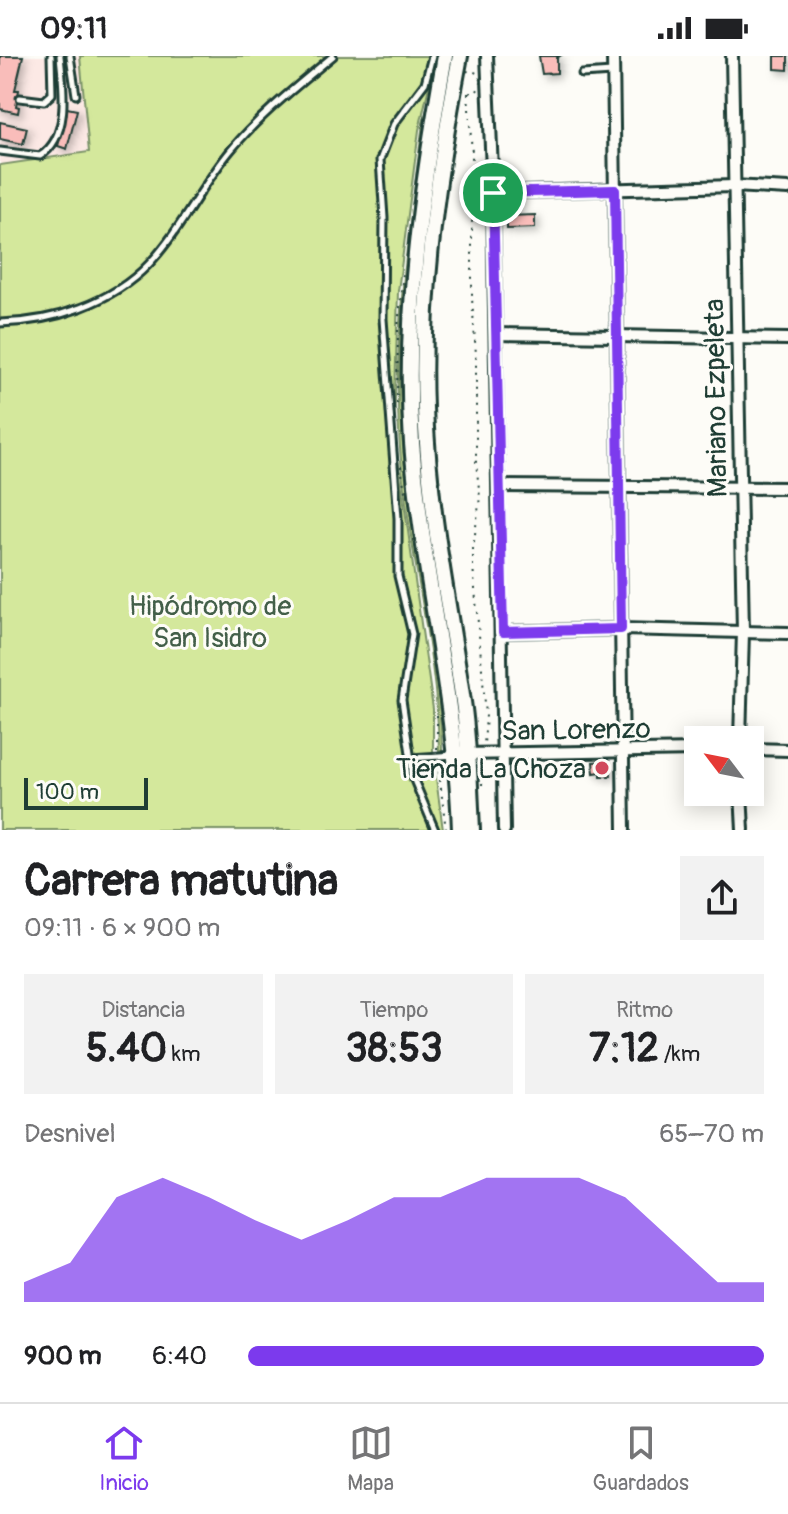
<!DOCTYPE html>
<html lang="es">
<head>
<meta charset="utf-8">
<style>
	:root { --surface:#fff; --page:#f2f2f2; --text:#202124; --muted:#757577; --line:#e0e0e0; --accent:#7c3aed }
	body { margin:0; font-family:Pangolin,sans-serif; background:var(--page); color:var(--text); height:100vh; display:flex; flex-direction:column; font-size:30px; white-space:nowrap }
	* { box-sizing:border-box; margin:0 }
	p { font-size:26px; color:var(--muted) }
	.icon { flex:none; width:44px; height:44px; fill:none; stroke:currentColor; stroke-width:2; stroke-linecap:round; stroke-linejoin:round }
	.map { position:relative; height:774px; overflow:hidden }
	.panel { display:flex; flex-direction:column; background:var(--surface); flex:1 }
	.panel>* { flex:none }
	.needle { width:52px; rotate:302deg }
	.buttons { position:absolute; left:684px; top:670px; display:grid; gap:16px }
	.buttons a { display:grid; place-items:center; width:80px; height:80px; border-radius:0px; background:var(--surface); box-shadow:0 4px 20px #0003; font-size:40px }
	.scale { position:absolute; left:24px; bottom:20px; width:124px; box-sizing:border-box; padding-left:8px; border:4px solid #1f3d34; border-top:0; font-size:22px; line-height:28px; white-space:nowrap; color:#1f3d34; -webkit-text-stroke:6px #fdfcf7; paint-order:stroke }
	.pin { position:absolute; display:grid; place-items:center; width:68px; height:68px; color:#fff; margin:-34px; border:4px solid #fff; border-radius:50%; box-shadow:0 2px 8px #0007 }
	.round { display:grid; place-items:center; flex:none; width:84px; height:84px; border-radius:0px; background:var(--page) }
	.headline { display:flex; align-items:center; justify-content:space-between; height:136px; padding:0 24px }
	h1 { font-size:44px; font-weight:700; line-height:60px }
	.stats { display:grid; grid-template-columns:repeat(3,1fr); gap:12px; height:136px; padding:8px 24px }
	.stats div { display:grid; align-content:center; border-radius:0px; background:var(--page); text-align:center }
	.stats b { font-size:40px; font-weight:700 }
	.stats small { font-size:22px; font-weight:400 }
	.stats p { font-size:22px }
	.chart { height:224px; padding:16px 24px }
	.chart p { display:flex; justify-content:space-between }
	.chart svg { width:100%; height:144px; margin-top:8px; fill:var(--accent); opacity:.7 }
	ul { padding:0 24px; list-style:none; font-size:26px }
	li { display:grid; grid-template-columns:128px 96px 1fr; align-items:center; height:60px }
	li i { height:20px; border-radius:10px; background:var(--accent) }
	.status { display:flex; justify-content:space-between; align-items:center; height:56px; padding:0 40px; background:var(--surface); direction:ltr }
	.status svg { height:22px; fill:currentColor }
	.menu { display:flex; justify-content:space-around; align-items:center; height:112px; border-top:2px solid var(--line); background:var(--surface); font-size:22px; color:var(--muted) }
	.menu a { display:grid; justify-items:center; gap:4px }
	.menu .active { color:var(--accent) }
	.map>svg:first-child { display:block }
	.built { fill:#fce9e5 }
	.green { fill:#d4e89c; stroke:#7a9268; stroke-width:2 }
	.building { fill:#f9bdba; stroke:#1f3d34; stroke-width:2; filter:url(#shadow) }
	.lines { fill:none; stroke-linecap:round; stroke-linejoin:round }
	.service-casing { stroke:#1f3d34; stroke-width:11 }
	.minor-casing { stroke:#1f3d34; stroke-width:16 }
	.secondary-casing { stroke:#1f3d34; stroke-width:20 }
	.path { stroke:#1f3d34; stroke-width:2; stroke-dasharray:2 6; stroke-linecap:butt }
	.service { stroke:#fdfcf7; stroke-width:5 }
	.minor { stroke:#fdfcf7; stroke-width:10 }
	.secondary { stroke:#fdfcf7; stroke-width:14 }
	.route-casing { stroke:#fff; stroke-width:16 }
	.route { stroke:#7c3aed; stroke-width:10 }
	.poi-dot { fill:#d1495b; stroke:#fdfcf7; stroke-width:3 }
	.labels { text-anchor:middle; stroke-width:6; stroke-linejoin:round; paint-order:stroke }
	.street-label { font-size:28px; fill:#1f3d34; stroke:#fdfcf7 }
	.park-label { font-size:28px; fill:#435f49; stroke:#fdfcf7 }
	.poi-label { font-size:28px; fill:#1f3d34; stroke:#fdfcf7; text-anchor:end }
</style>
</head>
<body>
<div class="status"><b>09:11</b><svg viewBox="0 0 49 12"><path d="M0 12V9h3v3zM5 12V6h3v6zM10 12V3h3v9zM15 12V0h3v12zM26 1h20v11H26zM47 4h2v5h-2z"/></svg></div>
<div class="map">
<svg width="788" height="774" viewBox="0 0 788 774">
	<defs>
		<filter id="shadow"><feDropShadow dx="3.5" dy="3.5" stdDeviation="4" flood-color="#0004"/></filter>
	</defs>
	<rect width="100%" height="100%" fill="#fdfcf7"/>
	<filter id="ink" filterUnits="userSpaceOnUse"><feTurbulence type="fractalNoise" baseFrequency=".0125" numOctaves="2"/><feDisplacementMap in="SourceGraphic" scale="16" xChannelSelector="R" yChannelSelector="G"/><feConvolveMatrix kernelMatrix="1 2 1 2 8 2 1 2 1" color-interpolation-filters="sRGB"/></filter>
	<g filter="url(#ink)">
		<!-- built -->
		<polygon class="built" points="0,0 80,0 90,96 0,109"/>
		<!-- green -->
		<g class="green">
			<polygon points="80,0 436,0 419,74 398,235 394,375 433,653 433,700 443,774 0,774 0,109 89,96"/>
			<path d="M427,53c-7,74 -24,148 -27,224 -1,32 0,65 2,97 5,107 37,212 40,320h-3c-2,-108 -35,-212 -40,-319 -6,-103 11,-205 24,-308z"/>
		</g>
		<!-- building -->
		<g class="building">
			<polygon points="0,0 23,0 15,34 19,34 16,50 19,51 18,57 0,53"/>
			<polygon points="539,0 560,0 557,2 557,17 542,18"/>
			<polygon points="775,0 788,0 788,14 775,13"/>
			<polygon points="67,52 77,54 67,93 58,90"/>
			<polygon points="0,66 27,72 23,88 0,83"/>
			<polygon points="535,159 535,172 507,173 507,160"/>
			<polygon points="607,705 610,707 611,720 601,720 601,716 594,717 593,706"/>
		</g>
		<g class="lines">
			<defs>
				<g id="service">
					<polyline points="70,0 76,39"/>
					<polyline points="432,0 425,27 394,68 380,104 384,162 383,263 398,462 398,520 412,578 402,644 414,724 435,774"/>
					<polyline points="582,18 612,16"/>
					<polyline points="20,42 44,45 52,38 51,0"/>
					<path d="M0,95l40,5c31,-19 23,-70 20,-100"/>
					<path d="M0,267c53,-1 112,-20 149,-59 32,-34 52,-78 82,-114 30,-36 66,-64 102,-94"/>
					<polyline points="411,702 454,699"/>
				</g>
				<g id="minor">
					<polyline points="487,0 493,137 504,774"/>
					<polyline points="613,0 624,774"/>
					<polyline points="732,0 743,576 740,684"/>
					<polyline points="493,137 734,130 788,133"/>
					<polyline points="496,278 788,283"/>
					<polyline points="499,430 788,432"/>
					<polyline points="503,576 621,573 788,577"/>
					<polyline points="750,693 788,694"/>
					<polyline points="464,698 698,694"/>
					<polyline points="741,736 743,774"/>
				</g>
				<g id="secondary">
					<path d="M445,0c-23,127 -42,258 -33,387 10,130 44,257 48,387"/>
					<path d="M460,0c-24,127 -43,257 -33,387 6,89 25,177 37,266 5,40 6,80 8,121"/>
				</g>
			</defs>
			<!-- service casing -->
			<use href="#service" class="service-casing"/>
			<!-- minor casing -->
			<use href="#minor" class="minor-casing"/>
			<!-- secondary casing -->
			<use href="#secondary" class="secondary-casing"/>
			<!-- path -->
			<g class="path">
				<circle cx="470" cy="26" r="11"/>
				<polyline points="468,37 472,98 472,242 476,299 476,407 480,441 473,493 473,510 486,659 484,689"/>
				<polyline points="397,348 398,272 403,215"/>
				<polyline points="401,410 405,436"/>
				<polyline points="437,693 437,656"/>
				<polyline points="438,708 446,774"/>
				<polyline points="482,729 483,707"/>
			</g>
			<!-- service -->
			<use href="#service" class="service"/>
			<!-- minor -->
			<use href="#minor" class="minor"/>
			<!-- secondary -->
			<use href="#secondary" class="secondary"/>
		</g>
	</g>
	<g class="lines" filter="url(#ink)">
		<defs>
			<polygon id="route" points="615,134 621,573 503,576 493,137"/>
		</defs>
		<!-- route casing -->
		<use href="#route" class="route-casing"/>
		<!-- route -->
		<use href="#route" class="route"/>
	</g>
	<!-- markers -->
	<circle class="poi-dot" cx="602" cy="712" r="8"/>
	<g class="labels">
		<!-- street labels -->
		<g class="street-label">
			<text transform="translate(715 342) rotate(-91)" y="10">Mariano Ezpeleta</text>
			<text transform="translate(576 673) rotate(-1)" y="10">San Lorenzo</text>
		</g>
		<!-- park labels -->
		<g class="park-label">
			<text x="210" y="559">Hipódromo de<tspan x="210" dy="32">San Isidro</tspan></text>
		</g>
		<!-- poi labels -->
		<g class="poi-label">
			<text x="586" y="722">Tienda La Choza</text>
		</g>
	</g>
</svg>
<div class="buttons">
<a><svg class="needle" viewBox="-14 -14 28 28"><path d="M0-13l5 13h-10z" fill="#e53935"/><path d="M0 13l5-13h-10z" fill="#757577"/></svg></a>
</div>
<div class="scale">100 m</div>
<div class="pin" style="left:493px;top:137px;background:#1e9e55"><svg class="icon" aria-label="arrive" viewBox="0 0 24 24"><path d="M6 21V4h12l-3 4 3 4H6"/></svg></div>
</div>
<section class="panel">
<div class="headline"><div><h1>Carrera matutina</h1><p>09:11 · 6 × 900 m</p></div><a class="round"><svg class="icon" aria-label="share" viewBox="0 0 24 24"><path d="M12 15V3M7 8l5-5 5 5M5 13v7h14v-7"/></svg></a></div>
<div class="stats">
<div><p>Distancia</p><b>5.40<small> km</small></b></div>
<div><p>Tiempo</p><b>38:53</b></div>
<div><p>Ritmo</p><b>7:12<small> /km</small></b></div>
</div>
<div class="chart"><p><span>Desnivel</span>65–70 m</p>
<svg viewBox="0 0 160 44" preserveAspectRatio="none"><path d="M0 44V38L10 32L20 12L30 6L40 12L50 19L60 25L70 19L80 12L90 12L100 6L110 6L120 6L130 12L140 25L150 38L160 38V44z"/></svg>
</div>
<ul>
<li><b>900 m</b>6:40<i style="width:100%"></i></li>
</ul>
</section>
<nav class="menu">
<a class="active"><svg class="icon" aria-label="home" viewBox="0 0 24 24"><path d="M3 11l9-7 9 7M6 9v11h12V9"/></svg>Inicio</a>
<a><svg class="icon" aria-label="map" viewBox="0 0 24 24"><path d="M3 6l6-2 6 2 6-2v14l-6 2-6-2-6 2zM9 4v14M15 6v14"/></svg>Mapa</a>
<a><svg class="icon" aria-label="saved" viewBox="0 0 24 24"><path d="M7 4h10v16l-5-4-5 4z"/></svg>Guardados</a>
</nav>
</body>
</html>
